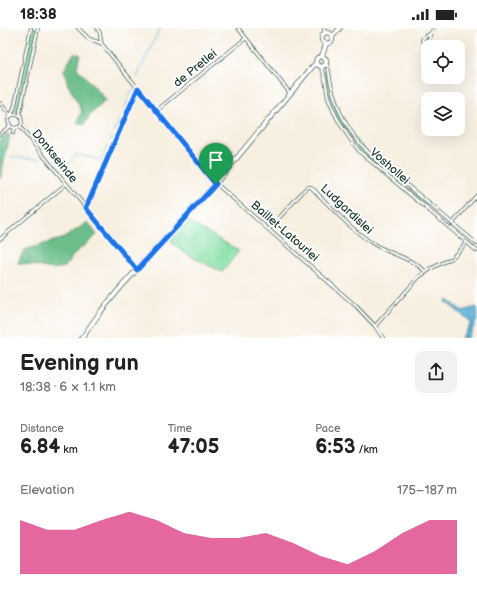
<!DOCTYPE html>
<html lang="en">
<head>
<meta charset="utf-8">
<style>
	:root { --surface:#fff; --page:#f2f2f2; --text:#222; --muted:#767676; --accent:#db2777 }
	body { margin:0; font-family:"Balsamiq Sans",sans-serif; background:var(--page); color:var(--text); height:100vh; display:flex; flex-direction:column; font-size:15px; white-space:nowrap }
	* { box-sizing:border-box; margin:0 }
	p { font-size:13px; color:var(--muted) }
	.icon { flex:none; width:22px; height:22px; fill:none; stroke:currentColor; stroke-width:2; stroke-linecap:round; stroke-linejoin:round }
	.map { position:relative; height:310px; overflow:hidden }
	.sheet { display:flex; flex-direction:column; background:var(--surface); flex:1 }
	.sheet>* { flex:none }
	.buttons { position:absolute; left:421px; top:12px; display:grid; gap:8px }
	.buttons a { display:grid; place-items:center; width:44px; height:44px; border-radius:8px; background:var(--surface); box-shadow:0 4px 16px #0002; font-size:20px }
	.pin { position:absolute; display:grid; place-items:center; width:34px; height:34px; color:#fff; margin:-41px -17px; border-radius:50% 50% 50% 0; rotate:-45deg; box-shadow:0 0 4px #0007 }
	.pin .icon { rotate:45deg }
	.round { display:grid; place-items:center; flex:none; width:42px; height:42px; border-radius:8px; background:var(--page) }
	.head { display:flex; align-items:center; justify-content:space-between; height:68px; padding:0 20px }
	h1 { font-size:22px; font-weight:800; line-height:30px }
	.figures { display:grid; grid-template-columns:repeat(3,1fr); gap:6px; height:68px; padding:4px 20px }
	.figures div { display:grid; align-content:center }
	.figures b { font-size:20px; font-weight:800 }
	.figures small { font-size:11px; font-weight:400 }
	.figures p { font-size:11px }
	.chart { height:112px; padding:8px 20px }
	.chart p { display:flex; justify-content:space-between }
	.chart svg { width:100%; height:72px; margin-top:4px; fill:var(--accent); opacity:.7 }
	.status { display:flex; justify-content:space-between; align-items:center; height:28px; padding:0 20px; background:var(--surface); direction:ltr }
	.status svg { height:11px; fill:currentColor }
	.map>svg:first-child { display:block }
	.green { fill:#85dfa5; stroke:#528e6c }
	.forest { fill:#6cbe8a; stroke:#467e5f }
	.water { fill:#5bb2d8; stroke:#3d7886 }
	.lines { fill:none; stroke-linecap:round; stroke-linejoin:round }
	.stream { stroke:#5bb2d8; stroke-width:1 }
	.street-casing { stroke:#3f584e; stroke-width:4 }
	.secondary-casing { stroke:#3f584e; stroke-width:5.5 }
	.street { stroke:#fff; stroke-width:2.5 }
	.secondary { stroke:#fff; stroke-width:4 }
	.route-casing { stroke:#fff; stroke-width:8 }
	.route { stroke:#1a73e8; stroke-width:5 }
	.labels { text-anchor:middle; stroke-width:4; stroke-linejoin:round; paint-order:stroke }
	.street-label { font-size:12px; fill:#1f3d34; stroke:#fff }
</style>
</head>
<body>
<div class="status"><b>18:38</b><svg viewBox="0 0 49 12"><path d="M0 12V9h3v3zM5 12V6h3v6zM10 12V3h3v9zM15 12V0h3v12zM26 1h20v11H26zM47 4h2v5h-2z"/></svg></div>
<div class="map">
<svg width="477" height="310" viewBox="0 0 477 310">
	<rect width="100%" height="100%" fill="#fff"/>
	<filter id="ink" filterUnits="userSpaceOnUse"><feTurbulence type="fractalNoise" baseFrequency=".025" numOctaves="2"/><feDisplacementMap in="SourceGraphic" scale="8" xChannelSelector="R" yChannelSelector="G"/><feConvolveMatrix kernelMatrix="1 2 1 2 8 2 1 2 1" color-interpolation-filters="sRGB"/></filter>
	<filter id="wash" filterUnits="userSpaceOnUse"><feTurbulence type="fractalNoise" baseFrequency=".012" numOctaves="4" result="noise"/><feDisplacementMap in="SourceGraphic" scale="16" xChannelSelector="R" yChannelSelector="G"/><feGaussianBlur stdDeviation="0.9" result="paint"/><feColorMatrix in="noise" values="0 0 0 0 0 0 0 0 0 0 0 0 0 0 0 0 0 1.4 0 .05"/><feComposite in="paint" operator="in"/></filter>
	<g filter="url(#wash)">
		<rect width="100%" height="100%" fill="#f7efe0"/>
		<!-- green -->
		<g class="green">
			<polygon points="32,0 37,0 20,84 17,85 15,83"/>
			<path d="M326,40c4,23 10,43 22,62l-1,2c-14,-12 -20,-44 -23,-62z"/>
			<path d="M349,106h2l20,23 56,47v2h-2c-15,-13 -73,-55 -76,-72z"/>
			<polygon points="188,193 239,223 222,244 185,225 170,213"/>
		</g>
		<!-- forest -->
		<g class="forest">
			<polygon points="74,25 80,26 77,40 106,72 91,86 84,97 77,96 82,83 68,57 64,42"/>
			<polygon points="6,106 10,107 0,151 0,111"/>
			<polygon points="88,194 97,207 75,225 65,239 54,241 18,235 24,222 64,210"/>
		</g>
		<!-- water -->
		<path class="water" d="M447,271l15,12 15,-4v13l-9,18h-7c3,-5 9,-11 10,-16l-25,-20z"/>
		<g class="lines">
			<!-- stream -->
			<g class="stream">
				<polyline points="137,49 160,0"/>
				<polyline points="129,68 132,62"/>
				<polyline points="123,84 128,72"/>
				<polyline points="115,103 120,90"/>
				<polyline points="110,112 112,109"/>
				<polyline points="0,127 5,128"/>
				<polyline points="46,127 50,131"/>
				<polyline points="11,129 41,131"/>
				<path d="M52,133l7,9c4,-3 10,-6 13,-10 2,-3 1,-4 4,-5 2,-1 21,4 25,5l2,-2 4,-12"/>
			</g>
		</g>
	</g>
	<g filter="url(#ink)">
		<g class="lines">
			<defs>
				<g id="street">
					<polyline points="78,0 89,11 101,15"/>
					<polyline points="97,0 100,5 101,15 213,153 356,278 375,298 383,310"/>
					<polyline points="238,0 290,65"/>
					<polyline points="324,0 325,6"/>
					<polyline points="430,6 429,13 427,15 423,14 422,12 424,9 430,6 434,0"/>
					<path d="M326,36l2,3c5,36 16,61 42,87l107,90"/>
					<path d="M321,39c5,8 5,21 7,31 7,20 19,38 32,54l117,99"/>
					<polyline points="0,75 11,88"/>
					<polyline points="156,83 246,10"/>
					<polyline points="11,87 17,87 21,89"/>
					<polyline points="20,99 137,242"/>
					<polyline points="14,100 20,99 22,95 20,84 38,0"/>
					<polyline points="14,100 10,98 8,92 14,81 31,0"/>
					<polyline points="13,105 14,100"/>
					<polyline points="0,106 10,98"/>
					<polyline points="86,180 138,61"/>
					<polyline points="452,196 477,167"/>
					<path d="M269,201l38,-42h4c19,19 38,41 61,56 17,11 40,15 54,29"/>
					<polyline points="0,211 66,156"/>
					<polyline points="375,298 419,249 432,240 452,230 465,216"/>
				</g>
				<g id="secondary">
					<circle cx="327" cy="10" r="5.5"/>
					<polyline points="332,9 340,0"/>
					<polyline points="322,28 326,16"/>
					<polyline points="316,36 322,39 326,36 326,31 322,28"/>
					<polyline points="82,310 101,283 121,259 216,155 313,38 316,36 316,33 317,30 322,28"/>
				</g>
			</defs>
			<!-- street casing -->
			<use href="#street" class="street-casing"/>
			<!-- secondary casing -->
			<use href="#secondary" class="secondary-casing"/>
			<!-- street -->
			<use href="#street" class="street"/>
			<!-- secondary -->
			<use href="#secondary" class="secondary"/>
		</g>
	</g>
	<g class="lines" filter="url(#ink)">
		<defs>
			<polygon id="route" points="138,60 213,153 216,156 137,242 86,180"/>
		</defs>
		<!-- route casing -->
		<use href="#route" class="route-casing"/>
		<!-- route -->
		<use href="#route" class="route"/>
	</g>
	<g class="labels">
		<!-- street labels -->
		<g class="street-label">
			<text transform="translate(195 40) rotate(-39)" y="4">de Pretlei</text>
			<text transform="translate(55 128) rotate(51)" y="4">Donkseinde</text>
			<text transform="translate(390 138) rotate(41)" y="4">Voshollei</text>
			<text transform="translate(347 181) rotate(43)" y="4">Ludgardislei</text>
			<text transform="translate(285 203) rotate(41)" y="4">Baillet-Latourlei</text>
		</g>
	</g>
</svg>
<div class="buttons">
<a><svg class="icon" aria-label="locate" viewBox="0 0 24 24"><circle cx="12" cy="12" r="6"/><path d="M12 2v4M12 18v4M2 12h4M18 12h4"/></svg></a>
<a><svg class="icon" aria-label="layers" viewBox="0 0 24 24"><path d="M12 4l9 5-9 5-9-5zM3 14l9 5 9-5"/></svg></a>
</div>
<div class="pin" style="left:216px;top:156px;background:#1e9e55"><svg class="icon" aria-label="arrive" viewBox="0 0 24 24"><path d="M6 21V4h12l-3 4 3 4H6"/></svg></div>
</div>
<section class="sheet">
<div class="head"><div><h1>Evening run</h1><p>18:38 · 6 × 1.1 km</p></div><a class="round"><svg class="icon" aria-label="share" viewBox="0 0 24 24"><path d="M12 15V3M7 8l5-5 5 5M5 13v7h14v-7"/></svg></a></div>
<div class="figures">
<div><p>Distance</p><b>6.84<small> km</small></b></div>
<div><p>Time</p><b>47:05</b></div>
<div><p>Pace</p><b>6:53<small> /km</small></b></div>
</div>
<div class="chart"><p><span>Elevation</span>175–187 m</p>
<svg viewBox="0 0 160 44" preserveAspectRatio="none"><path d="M0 44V11L10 17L20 17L30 11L40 6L50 11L60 19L70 22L80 22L90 19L100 25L110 33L120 38L130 30L140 19L150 11L160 11V44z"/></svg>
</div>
</section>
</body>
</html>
